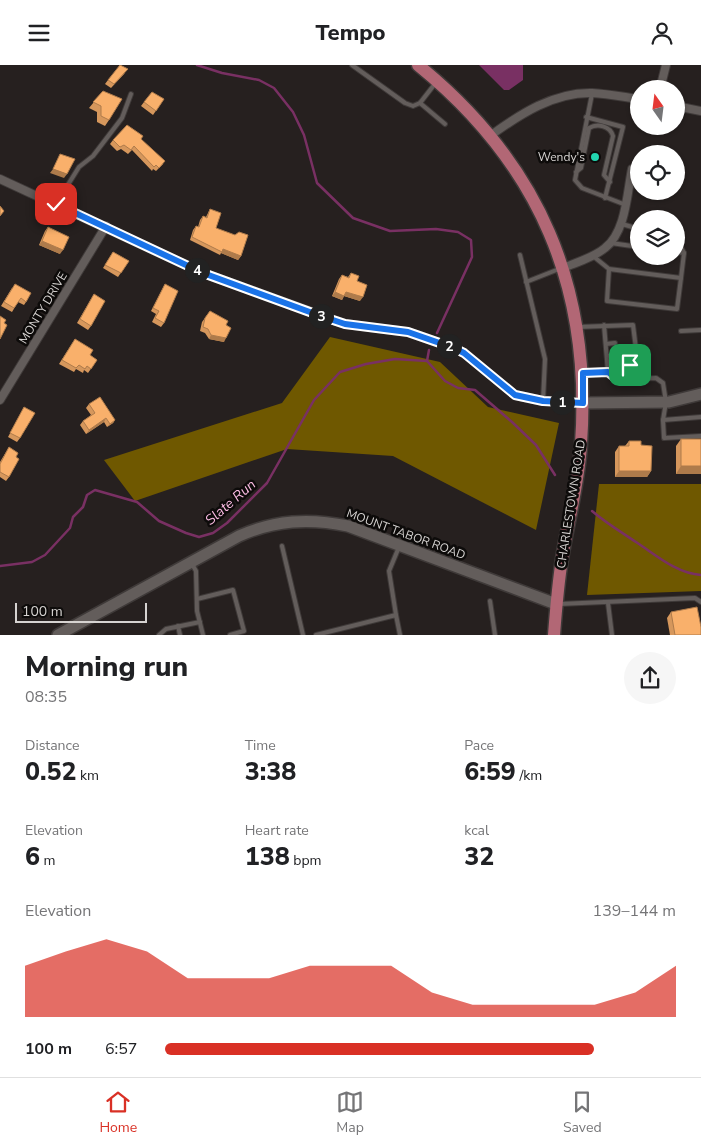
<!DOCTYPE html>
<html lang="en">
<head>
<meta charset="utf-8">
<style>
	:root { --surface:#fff; --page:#f6f6f6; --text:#202124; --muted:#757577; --line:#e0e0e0; --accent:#d93025 }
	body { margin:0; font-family:"Nunito Sans",sans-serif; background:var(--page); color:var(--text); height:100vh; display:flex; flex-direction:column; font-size:19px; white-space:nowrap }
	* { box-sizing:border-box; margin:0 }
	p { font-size:16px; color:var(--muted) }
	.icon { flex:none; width:28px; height:28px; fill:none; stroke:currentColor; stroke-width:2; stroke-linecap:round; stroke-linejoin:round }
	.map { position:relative; height:570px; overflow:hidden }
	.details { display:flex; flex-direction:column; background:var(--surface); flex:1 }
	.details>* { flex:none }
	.needle { width:32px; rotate:346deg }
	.buttons { position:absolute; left:630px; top:15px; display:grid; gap:10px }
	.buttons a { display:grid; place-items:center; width:55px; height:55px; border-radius:50%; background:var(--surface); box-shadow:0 1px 4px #0004; font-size:25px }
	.scale { position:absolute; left:15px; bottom:12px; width:132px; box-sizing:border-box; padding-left:5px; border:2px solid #d6d3d1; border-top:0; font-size:14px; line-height:18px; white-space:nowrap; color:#d6d3d1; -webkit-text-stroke:4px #0d0b0a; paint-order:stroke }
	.pin { position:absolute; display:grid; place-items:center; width:42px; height:42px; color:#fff; margin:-21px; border-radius:10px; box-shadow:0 2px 8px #0006 }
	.km { position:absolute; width:25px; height:25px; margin:-12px; border-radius:50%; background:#222; color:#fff; font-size:14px; line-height:25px; text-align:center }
	.round { display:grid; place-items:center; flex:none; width:52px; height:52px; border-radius:26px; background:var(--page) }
	.head { display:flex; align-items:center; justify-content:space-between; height:85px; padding:0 25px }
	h1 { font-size:28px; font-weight:800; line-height:38px }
	.stats { display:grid; grid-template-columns:repeat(3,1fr); gap:8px; height:85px; padding:5px 25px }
	.stats div { display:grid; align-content:center }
	.stats b { font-size:25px; font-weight:800 }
	.stats small { font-size:14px; font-weight:400 }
	.stats p { font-size:14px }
	.chart { height:140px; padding:10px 25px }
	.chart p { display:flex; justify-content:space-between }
	.chart svg { width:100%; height:90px; margin-top:5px; fill:var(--accent); opacity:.7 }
	ul { padding:0 25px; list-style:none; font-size:16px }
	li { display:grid; grid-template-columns:80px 60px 1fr; align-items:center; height:38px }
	li i { height:12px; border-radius:6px; background:var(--accent) }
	header { display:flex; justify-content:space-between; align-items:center; height:65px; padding:0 25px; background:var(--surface); font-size:22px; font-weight:800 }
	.menu { display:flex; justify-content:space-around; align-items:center; height:70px; border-top:1px solid var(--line); background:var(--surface); font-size:14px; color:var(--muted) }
	.menu a { display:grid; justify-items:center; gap:2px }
	.menu .active { color:var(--accent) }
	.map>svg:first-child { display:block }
	.forest { fill:#6f5800 }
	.water { fill:#793063 }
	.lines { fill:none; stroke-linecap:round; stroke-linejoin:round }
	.stream { stroke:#793063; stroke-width:2.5 }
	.lane-casing { stroke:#3f3a39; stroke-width:6 }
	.street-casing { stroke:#3f3a39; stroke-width:10 }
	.secondary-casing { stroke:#3f3a39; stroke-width:14 }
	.primary-casing { stroke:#3f3a39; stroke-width:15 }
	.lane { stroke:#635d5b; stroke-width:4 }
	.street { stroke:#635d5b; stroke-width:8 }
	.secondary { stroke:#635d5b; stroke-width:11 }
	.primary { stroke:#b26775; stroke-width:12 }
	.wall { fill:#d6975c }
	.shaded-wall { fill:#ae7b4b }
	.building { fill:#f9b06b; stroke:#ae7b4b }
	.route-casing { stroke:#fff; stroke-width:10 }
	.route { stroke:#1a73e8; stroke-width:6 }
	.poi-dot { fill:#22d5af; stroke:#0d0b0a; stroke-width:2 }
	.labels { text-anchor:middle; stroke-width:5; stroke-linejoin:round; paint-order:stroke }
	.poi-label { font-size:12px; fill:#d6d3d1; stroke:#0d0b0a; text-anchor:end }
	.street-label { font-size:12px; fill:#d6d3d1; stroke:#0d0b0a }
	.water-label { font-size:14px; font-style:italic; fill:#fabae2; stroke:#0d0b0a }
</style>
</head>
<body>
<header><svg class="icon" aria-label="menu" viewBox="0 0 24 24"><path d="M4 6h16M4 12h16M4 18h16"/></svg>Tempo<svg class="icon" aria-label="person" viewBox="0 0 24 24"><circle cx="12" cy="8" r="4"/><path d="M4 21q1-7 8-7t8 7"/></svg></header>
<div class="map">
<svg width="701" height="570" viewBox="0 0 701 570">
	<rect width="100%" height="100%" fill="#26201f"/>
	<!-- forest -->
	<g class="forest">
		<polygon points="330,272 440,297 488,342 559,358 536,465 393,391 287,384 135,436 104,395 282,338"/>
		<polygon points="599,419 701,419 701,526 587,530"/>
	</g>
	<!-- water -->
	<polygon class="water" points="479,0 523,0 523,15 509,25 504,25"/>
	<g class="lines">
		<!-- stream -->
		<g class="stream">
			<polyline points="197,0 222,8 259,15 274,23 293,47 304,70 317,118 353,153 390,166 436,164 458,167 471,175 472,192 437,268"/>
			<polyline points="429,285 427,296 445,316 458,323 475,325 512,357 536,380 555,410"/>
			<path d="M592,446c14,12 29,21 44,31 20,13 40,31 65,33"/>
			<polyline points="0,501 32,497 45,490 70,463 73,452 83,442 87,430 95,425 137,437 159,456 186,468 199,472 213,468 227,458 267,418 314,335 340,307 366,299 395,294 427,296"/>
		</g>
		<defs>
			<g id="lane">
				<polyline points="352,0 405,38 413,41 420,38 434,20"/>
				<polyline points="592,29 575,115 582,123 626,140"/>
				<polyline points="420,38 445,59"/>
				<polyline points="586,52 623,62 605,133"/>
				<path d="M576,107l5,-4 8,-40c9,-5 21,-2 24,8l-9,39 6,7"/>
				<polyline points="56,139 79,102 93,91 122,53 131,29"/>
				<polyline points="622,159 639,164"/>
				<polyline points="676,173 684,188"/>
				<polyline points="611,178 639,182"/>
				<polyline points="520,190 545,294 543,336"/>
				<polyline points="593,191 609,204 681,213 684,188 676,187"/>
				<polyline points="609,204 607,236 677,244 681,213"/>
				<polyline points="526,217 559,204"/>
				<polyline points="604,260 608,307"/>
				<polyline points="577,262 633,260 636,284"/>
				<polyline points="681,266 701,265"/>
				<polyline points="606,279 615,278"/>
				<polyline points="607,291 616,290"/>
				<polyline points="637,292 640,314"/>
				<polyline points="630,301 638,300"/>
				<polyline points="608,302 617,301"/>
				<polyline points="583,308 608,307 618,315 656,313 663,318 666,337 663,355 701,352"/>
				<polyline points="663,355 664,373 701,371"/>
				<polyline points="282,481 303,570"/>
				<polyline points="192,499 196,506 197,546 203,570"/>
				<polyline points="197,534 233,525 244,566 230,570"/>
				<polyline points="490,536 495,570"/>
				<polyline points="608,538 612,570"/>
				<polyline points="559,539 695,533 701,537"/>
				<polyline points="396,550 389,506 399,482"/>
				<polyline points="178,561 180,570"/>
				<polyline points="159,570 166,564 200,557"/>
				<polyline points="316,570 396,550 400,570"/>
			</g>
			<g id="street">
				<polyline points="660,24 666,0"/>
				<polyline points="676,41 701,46"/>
				<path d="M490,71c30,-22 64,-44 102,-43 16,1 32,4 47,6"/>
				<polyline points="0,114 203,208 345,259 408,267 454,283 464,288 515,330 543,336 583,338"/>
				<path d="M563,203c14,-6 30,-10 42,-20 21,-16 22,-55 27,-79"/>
				<polyline points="0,335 106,161"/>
			</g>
			<g id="secondary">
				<polyline points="583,338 669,337 701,329"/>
				<path d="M58,570l181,-99c36,-16 70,-18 109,-10l208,78"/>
			</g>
			<path id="primary" d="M418,0c122,99 174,223 163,379 -2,39 -13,77 -19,115 -4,25 -6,50 -8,76"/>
		</defs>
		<!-- lane casing -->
		<use href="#lane" class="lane-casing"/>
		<!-- street casing -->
		<use href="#street" class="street-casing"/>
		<!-- secondary casing -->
		<use href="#secondary" class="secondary-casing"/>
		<!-- primary casing -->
		<use href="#primary" class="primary-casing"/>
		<!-- lane -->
		<use href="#lane" class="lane"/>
		<!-- street -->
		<use href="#street" class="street"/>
		<!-- secondary -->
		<use href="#secondary" class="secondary"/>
		<!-- primary -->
		<use href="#primary" class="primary"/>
	</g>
	<!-- wall -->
	<g class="wall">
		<polygon points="125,8 111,23 105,19 108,15"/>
		<polygon points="103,26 109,55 105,61 97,57 97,47 89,43"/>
		<polygon points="164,34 153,50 141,41 144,37"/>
		<polygon points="141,74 163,99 156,106 153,104 152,106 132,85 128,89 121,84 117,86 110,79 113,75"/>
		<polygon points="210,144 216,163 241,191 238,195 221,188 220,190 190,175 193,165 196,161 198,162 200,155 203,151 206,152"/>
		<polygon points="48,162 60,189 39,180 45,166"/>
		<polygon points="113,187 129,196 118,212 103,203"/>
		<polygon points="351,208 357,216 360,236 344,231 342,235 332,231 339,214 342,210 348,212"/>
		<polygon points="165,219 164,258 161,262 152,257 156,249 151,246"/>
		<polygon points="12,223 26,237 24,240 18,237 12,247 1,241"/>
		<polygon points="94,229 91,261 88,265 77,258"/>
		<polygon points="210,246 226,260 224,277 209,274 205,268 200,266 202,257"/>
		<polygon points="75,274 90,290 97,295 88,308 84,305 83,308 76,304 74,307 59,299"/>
		<polygon points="89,339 115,355 113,358 107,362 104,357 86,369 80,360 83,356 91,350 86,343"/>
		<polygon points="24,342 20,373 17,377 8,372"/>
		<polygon points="681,374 701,374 701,409 676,409 676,381"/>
		<polygon points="629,376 641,380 651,406 647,412 615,412 615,387 619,381 625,381"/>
		<polygon points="9,382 9,412 6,416 0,412 0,397"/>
		<polygon points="671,547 701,570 670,570 667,553"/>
	</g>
	<!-- shaded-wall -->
	<g class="shaded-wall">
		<polygon points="53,104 67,109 64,113 50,108"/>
		<polygon points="42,176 63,185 60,189 39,180"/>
		<polygon points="223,184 241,191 238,195 221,188"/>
		<polygon points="335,227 346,227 363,232 360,236 344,231 342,235 332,231"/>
		<polygon points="211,270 226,273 224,277 209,274"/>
		<polygon points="106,353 104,357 86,369 89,365"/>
		<polygon points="115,355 113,358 107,362 110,359"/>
		<polygon points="681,401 701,401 701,409 676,409"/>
		<polygon points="619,406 651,406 647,412 615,412"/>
	</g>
	<!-- building -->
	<g class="building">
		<polygon points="120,0 128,4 114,19 108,15"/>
		<polygon points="103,26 122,34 109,55 101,51 101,41 93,37"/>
		<polygon points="152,27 164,34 156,46 144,37"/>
		<polygon points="127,60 143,71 141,74 165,96 159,103 156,100 154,102 134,81 131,85 124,80 120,82 113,75"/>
		<polygon points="60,89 75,94 67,109 53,104"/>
		<polygon points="0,141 4,146 0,151"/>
		<polygon points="210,144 221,148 216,163 235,170 239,167 248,170 241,191 223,184 222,187 192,172 196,161 199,162 203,151 207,153"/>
		<polygon points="48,162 69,172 63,185 42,176"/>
		<polygon points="113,187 129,196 121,208 105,200"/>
		<polygon points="351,208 359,211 357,216 367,220 363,232 346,227 344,231 335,227 342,210 349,213"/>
		<polygon points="15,219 31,228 26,237 21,233 14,243 4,237"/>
		<polygon points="165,219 178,226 164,258 155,253 159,246 153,243"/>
		<polygon points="94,229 105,236 91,261 80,254"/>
		<polygon points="210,246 228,256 226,260 231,263 226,273 211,270 208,264 203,262 205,253"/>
		<polygon points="0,251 6,255 4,258 7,260 0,274"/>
		<polygon points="75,274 93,285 90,290 97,295 91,304 87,301 85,304 79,300 76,303 62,295"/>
		<polygon points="100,332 115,355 110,359 106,353 89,365 83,356 95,348 89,339"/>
		<polygon points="24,342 35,348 20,373 10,368"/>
		<rect x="681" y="374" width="20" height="27"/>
		<polygon points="629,376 641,376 641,380 652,381 651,406 619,406 619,381 629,381"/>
		<polygon points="9,382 18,388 16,392 19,394 9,412 0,407 0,399"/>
		<polygon points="697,542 701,562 701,570 675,570 671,547"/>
	</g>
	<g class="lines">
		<defs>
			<polyline id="route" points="56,139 203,208 318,250 345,259 408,267 454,283 464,288 515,330 543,336 583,338 583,308 608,307 618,315 640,314 638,300 630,300"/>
		</defs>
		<!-- route casing -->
		<use href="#route" class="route-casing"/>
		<!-- route -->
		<use href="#route" class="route"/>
	</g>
	<!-- markers -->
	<circle class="poi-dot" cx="595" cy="92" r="5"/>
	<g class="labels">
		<!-- poi labels -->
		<g class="poi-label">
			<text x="585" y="96">Wendy's</text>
		</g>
		<!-- street labels -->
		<g class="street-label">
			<text transform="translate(43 243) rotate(-59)" y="4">MONTY DRIVE</text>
			<text transform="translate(571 439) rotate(-81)" y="4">CHARLESTOWN ROAD</text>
			<text transform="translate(406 469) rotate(20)" y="4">MOUNT TABOR ROAD</text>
		</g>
		<!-- water labels -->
		<g class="water-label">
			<text transform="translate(230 437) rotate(-41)" y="5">Slate Run</text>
		</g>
	</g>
</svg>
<div class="buttons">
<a><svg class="needle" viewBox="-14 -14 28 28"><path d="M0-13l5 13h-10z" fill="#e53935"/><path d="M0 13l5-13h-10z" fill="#757577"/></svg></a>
<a><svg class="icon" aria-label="locate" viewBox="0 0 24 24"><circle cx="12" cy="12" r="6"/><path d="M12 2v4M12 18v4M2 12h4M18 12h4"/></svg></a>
<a><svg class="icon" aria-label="layers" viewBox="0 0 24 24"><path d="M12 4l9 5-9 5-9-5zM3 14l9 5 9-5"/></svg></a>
</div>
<div class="scale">100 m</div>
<div class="pin" style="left:630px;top:300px;background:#1e9e55"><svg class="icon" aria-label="arrive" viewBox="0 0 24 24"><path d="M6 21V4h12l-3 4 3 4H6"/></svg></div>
<div class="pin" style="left:56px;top:139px;background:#d93025"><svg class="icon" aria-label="check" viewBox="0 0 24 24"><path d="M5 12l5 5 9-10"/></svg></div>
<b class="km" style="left:562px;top:337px">1</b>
<b class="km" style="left:449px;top:281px">2</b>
<b class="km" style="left:321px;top:251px">3</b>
<b class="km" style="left:197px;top:205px">4</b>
</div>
<section class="details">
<div class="head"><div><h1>Morning run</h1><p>08:35</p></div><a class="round"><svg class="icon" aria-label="share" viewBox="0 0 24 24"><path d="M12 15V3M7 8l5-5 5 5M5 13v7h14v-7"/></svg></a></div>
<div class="stats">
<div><p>Distance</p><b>0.52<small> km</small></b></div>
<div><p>Time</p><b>3:38</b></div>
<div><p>Pace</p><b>6:59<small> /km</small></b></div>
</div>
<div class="stats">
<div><p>Elevation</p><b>6<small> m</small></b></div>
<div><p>Heart rate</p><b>138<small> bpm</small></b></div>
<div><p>kcal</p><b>32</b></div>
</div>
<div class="chart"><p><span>Elevation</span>139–144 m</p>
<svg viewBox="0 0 160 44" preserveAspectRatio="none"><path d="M0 44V19L10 12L20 6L30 12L40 25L50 25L60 25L70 19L80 19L90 19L100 32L110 38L120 38L130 38L140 38L150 32L160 19V44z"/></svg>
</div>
<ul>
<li><b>100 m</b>6:57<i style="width:84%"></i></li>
</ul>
</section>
<nav class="menu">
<a class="active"><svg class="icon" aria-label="home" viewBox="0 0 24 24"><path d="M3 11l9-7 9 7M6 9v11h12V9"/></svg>Home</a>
<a><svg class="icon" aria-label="map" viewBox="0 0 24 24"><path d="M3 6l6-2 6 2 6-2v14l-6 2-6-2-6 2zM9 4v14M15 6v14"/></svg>Map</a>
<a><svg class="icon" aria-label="saved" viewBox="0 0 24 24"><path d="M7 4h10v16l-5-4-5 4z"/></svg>Saved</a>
</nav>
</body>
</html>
